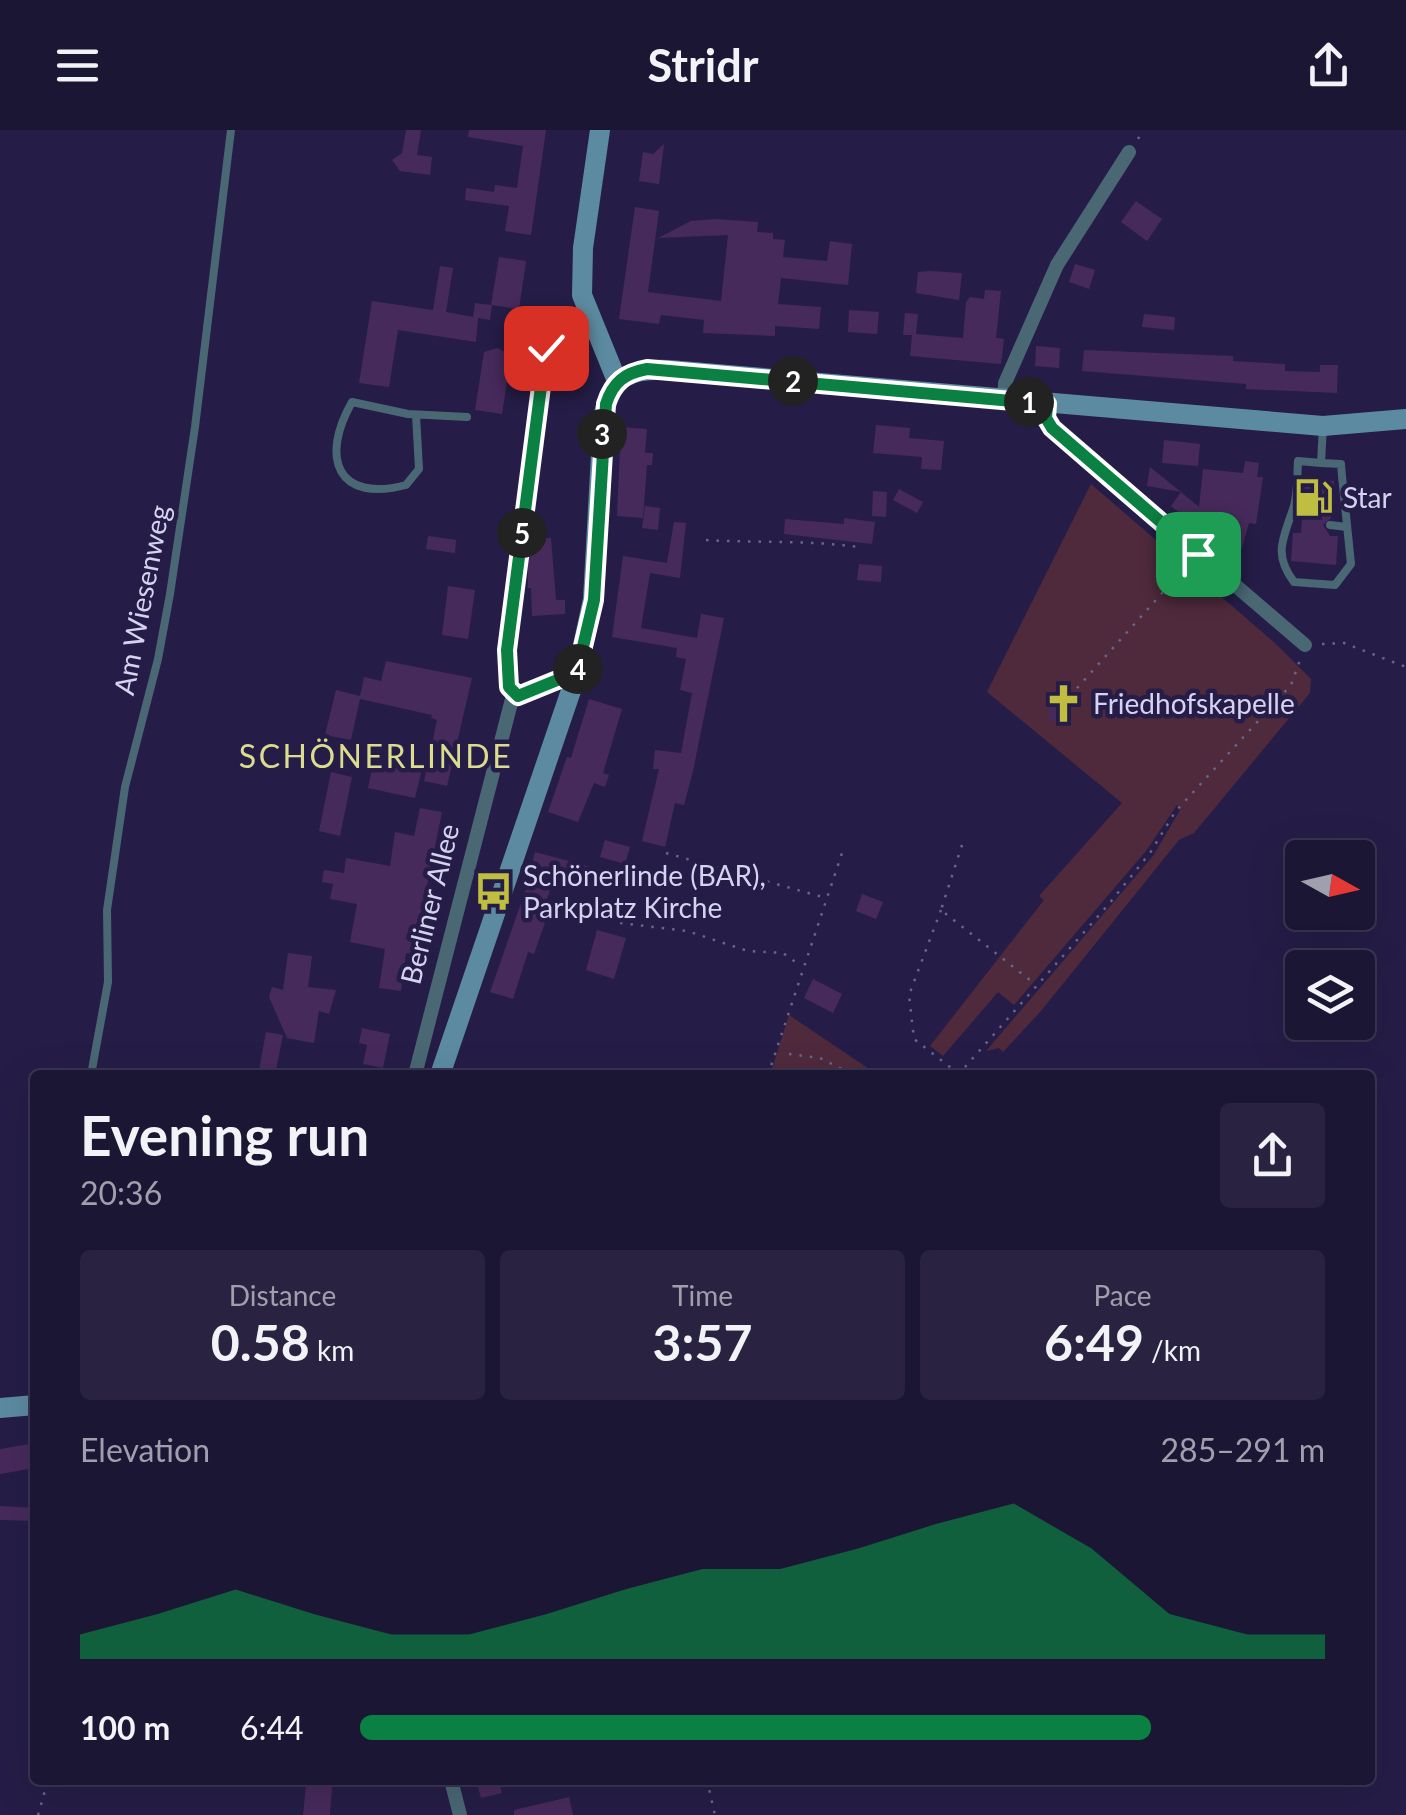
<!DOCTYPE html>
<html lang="en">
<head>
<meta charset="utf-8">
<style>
	:root { --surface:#1c1635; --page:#292341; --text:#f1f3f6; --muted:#a09fad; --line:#3a3550; --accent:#0b8043 }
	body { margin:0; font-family:Lato,sans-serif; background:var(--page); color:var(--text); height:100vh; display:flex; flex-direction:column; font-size:38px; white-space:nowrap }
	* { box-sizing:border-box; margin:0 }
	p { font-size:32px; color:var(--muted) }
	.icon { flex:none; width:55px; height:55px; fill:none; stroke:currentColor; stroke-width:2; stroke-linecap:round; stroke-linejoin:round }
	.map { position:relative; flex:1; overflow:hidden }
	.sheet { position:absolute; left:30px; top:940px; width:1345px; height:715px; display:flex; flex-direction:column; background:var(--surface); border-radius:10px; box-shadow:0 10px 40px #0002,0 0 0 2px var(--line) }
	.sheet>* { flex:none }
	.needle { width:65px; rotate:98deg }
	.buttons { position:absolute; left:1285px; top:710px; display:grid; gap:20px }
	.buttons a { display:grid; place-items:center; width:90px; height:90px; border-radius:10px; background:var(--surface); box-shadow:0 10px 40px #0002,0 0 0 2px var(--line); font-size:50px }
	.pin { position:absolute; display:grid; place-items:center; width:85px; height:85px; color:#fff; margin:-42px; border-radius:20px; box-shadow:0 5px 15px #0006 }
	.km { position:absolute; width:50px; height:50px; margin:-25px; border-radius:50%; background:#222; color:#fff; font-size:28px; line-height:50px; text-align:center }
	.round { display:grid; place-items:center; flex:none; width:105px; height:105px; border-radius:10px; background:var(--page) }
	.overview { display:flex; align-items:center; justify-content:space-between; height:170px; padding:0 50px }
	h1 { font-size:55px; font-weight:700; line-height:75px }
	.figures { display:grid; grid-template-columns:repeat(3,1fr); gap:15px; height:170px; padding:10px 50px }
	.figures div { display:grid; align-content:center; border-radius:10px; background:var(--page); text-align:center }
	.figures b { font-size:50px; font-weight:700 }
	.figures small { font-size:28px; font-weight:400 }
	.figures p { font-size:28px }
	.chart { height:280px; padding:20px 50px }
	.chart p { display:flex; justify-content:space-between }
	.chart svg { width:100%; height:180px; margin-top:10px; fill:var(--accent); opacity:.7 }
	ul { padding:0 50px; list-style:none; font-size:32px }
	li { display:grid; grid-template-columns:160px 120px 1fr; align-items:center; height:75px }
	li i { height:25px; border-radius:12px; background:var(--accent) }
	header { display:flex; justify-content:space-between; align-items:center; height:130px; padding:0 50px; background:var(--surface); font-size:45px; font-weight:700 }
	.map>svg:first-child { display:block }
	.green { fill:#4f2a3d }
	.building { fill:#472a5c }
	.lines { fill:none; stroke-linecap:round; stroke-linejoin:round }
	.path { stroke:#6a6589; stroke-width:2.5; stroke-dasharray:2.5 8; stroke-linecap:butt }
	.service { stroke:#4a6774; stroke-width:8 }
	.minor { stroke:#4a6774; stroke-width:14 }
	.secondary { stroke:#5c8ba1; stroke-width:20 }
	.route-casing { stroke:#fff; stroke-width:20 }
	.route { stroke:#0b8043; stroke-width:12 }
	.labels { text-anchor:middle; stroke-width:9; stroke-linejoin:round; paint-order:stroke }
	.poi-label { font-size:28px; fill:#d5d3ef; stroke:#251d47; text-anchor:start }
	.street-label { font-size:28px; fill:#d5d3ef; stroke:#251d47 }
	.quarter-label { font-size:32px; letter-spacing:2.5px; fill:#dbdc8d; stroke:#251d47 }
</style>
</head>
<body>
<header><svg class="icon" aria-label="menu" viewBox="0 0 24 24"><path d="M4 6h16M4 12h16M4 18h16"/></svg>Stridr<svg class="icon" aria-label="share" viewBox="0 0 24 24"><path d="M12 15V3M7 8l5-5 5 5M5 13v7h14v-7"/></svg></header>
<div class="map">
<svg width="1406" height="1685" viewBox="0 0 1406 1685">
	<rect width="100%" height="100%" fill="#251d47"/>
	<!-- green -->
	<g class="green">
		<polygon points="1091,354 1276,514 1311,549 1310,563 1194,703 1179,710 1041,881 1003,922 999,918 986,921 1153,726 1180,680 1177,675 1146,721 1014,875 998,862 943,926 930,916 1044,770 1039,766 1122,673 987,562"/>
		<polygon points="789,885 878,945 770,945"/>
	</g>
	<!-- building -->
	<g class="building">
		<polygon points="406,0 421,0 417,25 432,27 430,45 400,41 392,30 402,23"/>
		<polygon points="469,0 546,0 531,105 505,101 509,76 465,70 466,58 494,62 495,55 517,58 523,16 468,7"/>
		<polygon points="664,14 659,54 639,51 643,22 653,24"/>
		<polygon points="1136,71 1162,89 1147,111 1121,92"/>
		<polygon points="635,77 659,81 648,162 721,171 728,105 658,108 691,91 715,89 758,92 757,102 773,103 773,109 785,110 783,127 827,131 830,111 852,114 848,155 781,148 778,174 821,177 819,199 775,196 775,206 703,203 704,190 661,185 659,194 619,189"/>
		<polygon points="499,127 526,131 519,179 492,175 490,190 478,188 476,212 398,200 389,257 359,253 372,171 433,180 440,136 453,138 446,182 473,187 475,173 491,175"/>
		<polygon points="1075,134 1095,140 1089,159 1069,152"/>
		<polygon points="930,141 962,143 959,170 916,163 918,142"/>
		<polygon points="985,160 1001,161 996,208 1004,209 1001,234 910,226 912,205 903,205 905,183 918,184 916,204 963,208 966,172 970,167 984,169"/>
		<polygon points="849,180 879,182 877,204 848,202"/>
		<polygon points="1144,184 1175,187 1174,200 1142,197"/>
		<polygon points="1036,216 1060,218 1059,238 1035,236"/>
		<polygon points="498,218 511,226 502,284 475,280 484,222"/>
		<polygon points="1084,220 1233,226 1233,231 1285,234 1285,241 1320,242 1320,235 1338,235 1337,263 1246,259 1246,254 1082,241"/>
		<polygon points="876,295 910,298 909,308 944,311 941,340 921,339 922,327 873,323"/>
		<polygon points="621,297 647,299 645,323 653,323 652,335 647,335 643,388 617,386"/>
		<polygon points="1164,310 1200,314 1198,336 1162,333"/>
		<polygon points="1245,331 1259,333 1257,347 1263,347 1256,394 1249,393 1240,425 1225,421 1230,404 1205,402 1206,394 1191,392 1171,376 1181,362 1199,377 1203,339 1243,343"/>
		<polygon points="1150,337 1181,362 1147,356"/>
		<polygon points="1305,349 1334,351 1331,388 1323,395 1330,406 1338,406 1336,435 1291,431 1293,403 1301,403"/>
		<polygon points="899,359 923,372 917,383 893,370"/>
		<polygon points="873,361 887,362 886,387 872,386"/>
		<polygon points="645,376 660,378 658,400 642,398"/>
		<polygon points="844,388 875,392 872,414 784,404 785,389 844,394"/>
		<polygon points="674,392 686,393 680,448 650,443 641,498 697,508 701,484 724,488 693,641 684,675 675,673 665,717 642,711 659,639 653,639 655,620 681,623 692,563 680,560 686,529 676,527 677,518 612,507 623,426 667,433"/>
		<polygon points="428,406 456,410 455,423 426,419"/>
		<polygon points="551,408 556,470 565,470 565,484 532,486 531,458 528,458 528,409"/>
		<polygon points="859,434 882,436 881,452 857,450"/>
		<polygon points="448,456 475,460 468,509 442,505"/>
		<polygon points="386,531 472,548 447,656 424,651 437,590 431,588 432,585 360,569 351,610 325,605 336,560 360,566 364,547 381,551"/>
		<polygon points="1063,560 1077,572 1062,589 1049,592 1049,577"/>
		<polygon points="589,569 622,579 603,643 609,645 605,657 594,653 578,692 548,682 567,627 571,628"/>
		<polygon points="385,630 422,639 415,668 368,658 372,639 383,642"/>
		<polygon points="331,642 352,647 340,706 319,701"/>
		<polygon points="420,678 442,682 413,824 406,823 401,861 379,858 385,819 350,812 357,774 330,769 333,754 322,752 324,740 344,743 346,728 390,736 395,702 414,706"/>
		<polygon points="605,710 630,717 625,734 600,727"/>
		<polygon points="535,722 606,741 601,758 554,747 542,785 547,787 534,824 528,822 513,869 490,862 526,759"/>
		<polygon points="862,764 883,772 876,789 856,781"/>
		<polygon points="597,800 626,808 614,849 586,840"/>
		<polygon points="288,823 312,826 308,857 336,860 329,884 319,881 314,913 287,908 269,867 272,857 283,860"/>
		<polygon points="813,849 842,864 833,883 804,868"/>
		<polygon points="362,898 390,904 383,938 363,934 367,915 359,913"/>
		<polygon points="266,902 283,905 275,945 258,945"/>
		<polygon points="35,1313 35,1338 0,1344 0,1319"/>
		<polygon points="0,1376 35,1378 35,1391 0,1390"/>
		<polygon points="476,1650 498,1650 502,1663 481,1668"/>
		<polygon points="306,1654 332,1657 330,1685 303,1685"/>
		<polygon points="569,1667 573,1685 514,1685 514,1680"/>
	</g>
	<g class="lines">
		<!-- path -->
		<g class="path">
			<polyline points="1138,9 1143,0"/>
			<polyline points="549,226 586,229"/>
			<path d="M706,410c51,3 102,0 152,7"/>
			<polyline points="515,459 547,217"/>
			<polyline points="1322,514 1344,513 1406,537"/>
			<polyline points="1070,566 1189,433"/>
			<polyline points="962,715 941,780 1035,854"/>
			<polyline points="666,723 826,768"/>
			<polyline points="941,780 909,865 914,909 959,944"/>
			<polyline points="620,793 687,801 748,821 783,823 801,836"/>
			<polyline points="789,924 820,928 854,945"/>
			<polyline points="768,945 842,723"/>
			<polyline points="958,945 1108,775 1150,723 1175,682 1291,555 1300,530"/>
			<polyline points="707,1650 715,1685"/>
			<polyline points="38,1685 48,1650"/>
		</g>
		<!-- service -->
		<g class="service">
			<path d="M416,285l3,54 -13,16c-69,18 -86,-27 -54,-83l56,12 59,3"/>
			<path d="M1321,333l20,1 1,12 9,88 -16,21 -41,-3c-21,-28 -11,-43 -1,-73 5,-14 4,-33 5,-48l23,2 2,-37"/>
			<polyline points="1330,395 1347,397"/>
			<path d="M514,469c-4,30 -19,74 4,97"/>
			<polyline points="91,945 108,852 107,780 125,657 158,529 170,464 195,297 231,0"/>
		</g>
		<!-- minor -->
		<g class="minor">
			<polyline points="1004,269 1005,253 1057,135 1129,22"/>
			<polyline points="1047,274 1046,287 1052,298 1305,515"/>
			<polyline points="415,945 512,569 577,543"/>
			<polyline points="451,1650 460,1685"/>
		</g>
		<!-- secondary -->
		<g class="secondary">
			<polyline points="600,0 583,118 582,165 617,251"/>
			<path d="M440,945l137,-402 16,-74 10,-180c7,-42 25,-51 66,-49l654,56 83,-7"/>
			<polyline points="0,1278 35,1275"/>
		</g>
	</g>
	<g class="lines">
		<defs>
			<path id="route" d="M546,218l-39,302 2,37 9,9 59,-24 17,-72 12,-196c7,-22 19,-31 41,-35l400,35 -1,14 6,10 146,126"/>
		</defs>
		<!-- route casing -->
		<use href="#route" class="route-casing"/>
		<!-- route -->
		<use href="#route" class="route"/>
	</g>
	<!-- icons -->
	<defs>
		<symbol id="fuel-bare" viewBox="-9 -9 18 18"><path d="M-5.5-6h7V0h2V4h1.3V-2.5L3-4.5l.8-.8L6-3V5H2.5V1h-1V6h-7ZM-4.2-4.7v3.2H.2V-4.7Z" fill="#bfbe41" stroke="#251d47" stroke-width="2.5" paint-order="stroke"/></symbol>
		<symbol id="church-bare" viewBox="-9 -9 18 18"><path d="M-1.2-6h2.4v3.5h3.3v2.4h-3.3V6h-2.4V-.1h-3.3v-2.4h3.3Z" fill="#bfbe41" stroke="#251d47" stroke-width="2.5" paint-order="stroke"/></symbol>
		<symbol id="bus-bare" viewBox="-9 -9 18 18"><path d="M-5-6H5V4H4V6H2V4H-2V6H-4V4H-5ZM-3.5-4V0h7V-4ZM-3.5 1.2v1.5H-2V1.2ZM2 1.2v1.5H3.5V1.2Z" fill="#bfbe41" stroke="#251d47" stroke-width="2.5" paint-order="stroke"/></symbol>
	</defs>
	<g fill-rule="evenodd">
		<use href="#fuel-bare" x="1286" y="340" width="55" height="55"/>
		<use href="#church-bare" x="1036" y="546" width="55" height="55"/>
		<use href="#bus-bare" x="466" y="734" width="55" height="55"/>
	</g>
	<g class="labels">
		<!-- poi labels -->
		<g class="poi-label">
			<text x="1343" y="378">Star</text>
			<text x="1093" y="584">Friedhofskapelle</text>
			<text x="523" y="756">Schönerlinde (BAR),<tspan x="523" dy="32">Parkplatz Kirche</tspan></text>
		</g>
		<!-- street labels -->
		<g class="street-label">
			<text transform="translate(142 470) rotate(-79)" y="10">Am Wiesenweg</text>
			<text transform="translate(430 774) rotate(-76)" y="10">Berliner Allee</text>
		</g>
		<!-- quarter labels -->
		<g class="quarter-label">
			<text x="376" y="638">SCHÖNERLINDE</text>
		</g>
	</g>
</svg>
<div class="buttons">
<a><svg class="needle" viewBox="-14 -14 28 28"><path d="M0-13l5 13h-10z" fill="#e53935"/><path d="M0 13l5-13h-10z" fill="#a09fad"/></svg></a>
<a><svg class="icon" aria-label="layers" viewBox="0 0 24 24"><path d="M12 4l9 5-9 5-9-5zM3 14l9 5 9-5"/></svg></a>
</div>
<div class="pin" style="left:1198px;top:424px;background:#1e9e55"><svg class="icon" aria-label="arrive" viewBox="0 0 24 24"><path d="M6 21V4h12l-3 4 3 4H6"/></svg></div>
<div class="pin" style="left:546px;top:218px;background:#d93025"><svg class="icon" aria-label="check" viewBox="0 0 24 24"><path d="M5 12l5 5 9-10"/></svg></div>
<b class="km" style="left:1029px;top:272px">1</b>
<b class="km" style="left:793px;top:251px">2</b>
<b class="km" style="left:602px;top:304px">3</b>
<b class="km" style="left:578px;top:539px">4</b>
<b class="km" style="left:522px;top:403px">5</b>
<section class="sheet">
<div class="overview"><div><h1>Evening run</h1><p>20:36</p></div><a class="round"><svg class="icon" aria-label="share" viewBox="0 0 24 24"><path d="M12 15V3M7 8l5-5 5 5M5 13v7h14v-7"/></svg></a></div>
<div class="figures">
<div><p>Distance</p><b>0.58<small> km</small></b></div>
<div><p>Time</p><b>3:57</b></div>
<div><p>Pace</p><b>6:49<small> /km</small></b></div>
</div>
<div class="chart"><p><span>Elevation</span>285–291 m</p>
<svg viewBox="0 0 160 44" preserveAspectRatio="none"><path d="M0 44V38L10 33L20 27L30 33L40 38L50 38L60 33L70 27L80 22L90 22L100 17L110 11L120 6L130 17L140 33L150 38L160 38V44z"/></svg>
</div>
<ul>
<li><b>100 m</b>6:44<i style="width:82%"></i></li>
</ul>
</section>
</div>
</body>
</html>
